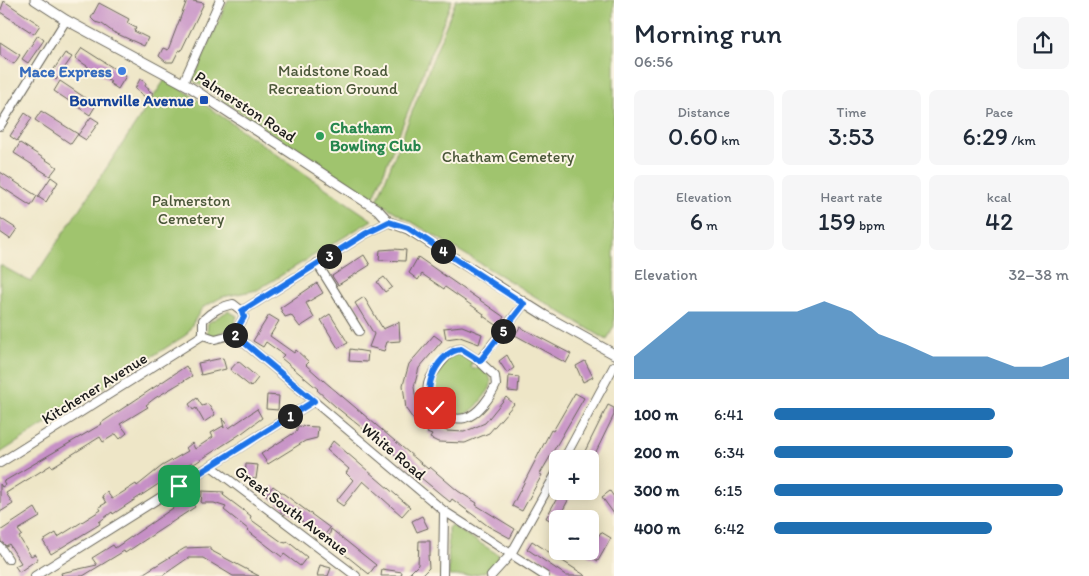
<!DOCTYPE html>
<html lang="en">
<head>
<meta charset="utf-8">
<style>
	:root { --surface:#fff; --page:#f6f6f7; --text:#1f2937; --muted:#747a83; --accent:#1f6fb2 }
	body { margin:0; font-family:Itim,sans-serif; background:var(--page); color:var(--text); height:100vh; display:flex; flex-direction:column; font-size:19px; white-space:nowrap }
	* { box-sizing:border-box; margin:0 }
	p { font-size:16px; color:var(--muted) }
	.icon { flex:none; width:28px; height:28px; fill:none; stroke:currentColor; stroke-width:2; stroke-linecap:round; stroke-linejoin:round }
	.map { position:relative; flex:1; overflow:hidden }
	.details { display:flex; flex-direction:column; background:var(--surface); width:475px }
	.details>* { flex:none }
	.tools { position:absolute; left:549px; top:450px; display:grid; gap:10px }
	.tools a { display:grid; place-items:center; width:50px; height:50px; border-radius:8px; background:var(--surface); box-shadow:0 2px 12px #0003; font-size:25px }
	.pin { position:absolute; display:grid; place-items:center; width:42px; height:42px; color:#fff; margin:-21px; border-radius:10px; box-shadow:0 2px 8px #0006 }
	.km { position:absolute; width:25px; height:25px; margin:-12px; border-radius:50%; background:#222; color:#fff; font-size:14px; line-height:25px; text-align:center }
	.round { display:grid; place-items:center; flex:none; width:52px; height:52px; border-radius:8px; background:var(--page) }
	.headline { display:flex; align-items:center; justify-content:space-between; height:85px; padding:0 20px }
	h1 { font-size:28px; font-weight:600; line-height:38px }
	.metrics { display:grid; grid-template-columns:repeat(3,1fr); gap:8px; height:85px; padding:5px 20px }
	.metrics div { display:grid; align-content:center; border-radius:8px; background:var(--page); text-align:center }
	.metrics b { font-size:25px; font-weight:600 }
	.metrics small { font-size:14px; font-weight:400 }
	.metrics p { font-size:14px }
	.chart { height:140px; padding:10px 20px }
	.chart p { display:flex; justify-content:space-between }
	.chart svg { width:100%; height:90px; margin-top:5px; fill:var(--accent); opacity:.7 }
	ul { padding:0 20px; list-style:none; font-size:16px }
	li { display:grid; grid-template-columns:80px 60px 1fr; align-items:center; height:38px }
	li i { height:12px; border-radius:6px; background:var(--accent) }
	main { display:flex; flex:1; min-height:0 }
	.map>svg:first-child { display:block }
	.green { fill:#a0c46e; stroke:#5e7045 }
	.building { fill:#c690c6 }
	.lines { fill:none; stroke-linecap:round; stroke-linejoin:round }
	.minor-casing { stroke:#666358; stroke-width:10 }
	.tertiary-casing { stroke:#666358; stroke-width:11 }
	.minor { stroke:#fff; stroke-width:8 }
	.tertiary { stroke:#fff; stroke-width:9 }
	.route-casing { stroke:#fff; stroke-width:10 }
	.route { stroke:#1a73e8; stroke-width:6 }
	.shop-dot { fill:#3f7fe0; stroke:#fcf5e5; stroke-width:2 }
	.transit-dot { fill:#1a4fb4; stroke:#fcf5e5; stroke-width:2 }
	.leisure-dot { fill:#2e9e5b; stroke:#fcf5e5; stroke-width:2 }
	.labels { text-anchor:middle; stroke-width:4; stroke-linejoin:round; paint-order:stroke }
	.park-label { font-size:16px; fill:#4a5739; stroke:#fcf5e5 }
	.shop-label { font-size:16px; font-weight:bold; fill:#366cbe; stroke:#fcf5e5; text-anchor:end }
	.transit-label { font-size:16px; font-weight:bold; fill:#164399; stroke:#fcf5e5; text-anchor:end }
	.street-label { font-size:16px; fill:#1c1c1c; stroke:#fcf5e5 }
	.leisure-label { font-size:16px; font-weight:bold; fill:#27864d; stroke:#fcf5e5; text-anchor:start }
</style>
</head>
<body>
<main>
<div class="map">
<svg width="614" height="576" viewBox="0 0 614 576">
	<rect width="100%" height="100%" fill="#fcf5e5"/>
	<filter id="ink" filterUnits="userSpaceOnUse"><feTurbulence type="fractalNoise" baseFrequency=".02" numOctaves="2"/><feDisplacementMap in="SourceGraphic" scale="10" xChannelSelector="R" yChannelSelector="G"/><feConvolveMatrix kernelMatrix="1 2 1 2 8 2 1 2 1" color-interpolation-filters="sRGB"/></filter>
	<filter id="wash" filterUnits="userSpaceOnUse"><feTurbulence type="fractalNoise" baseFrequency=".0096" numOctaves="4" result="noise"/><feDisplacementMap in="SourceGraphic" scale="20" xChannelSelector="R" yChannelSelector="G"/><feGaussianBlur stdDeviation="1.12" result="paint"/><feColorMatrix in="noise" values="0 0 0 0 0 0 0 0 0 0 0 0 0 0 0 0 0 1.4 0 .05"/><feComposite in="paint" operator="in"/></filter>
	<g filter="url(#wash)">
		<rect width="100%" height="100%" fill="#eee6c7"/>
		<!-- green -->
		<g class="green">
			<polygon points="228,0 452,0 372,202 193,80"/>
			<polygon points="456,0 614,0 614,326 607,340 377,201"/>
			<polygon points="166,78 372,220 257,290 222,297 202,308 186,335 0,453 0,265 31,282"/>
			<polygon points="228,311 237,316 233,327 212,337 207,333 208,323"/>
			<path d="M460,352l13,8 -2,7 2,2 9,-1c9,9 13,15 4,26 -4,5 -9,13 -15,17 -18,12 -42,-6 -40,-25 1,-8 7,-14 12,-20 5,-7 8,-10 17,-14z"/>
			<path d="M451,525l48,30c-5,21 -32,21 -50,21l-1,-48z"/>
		</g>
		<g id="blocks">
			<!-- building -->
			<g class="building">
				<polygon points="187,0 204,3 181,51 179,50 173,62 166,62 159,56 163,48 168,50"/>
				<polygon points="4,1 40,25 34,34 0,12"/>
				<polygon points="99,3 129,19 127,23 136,28 134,31 148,38 144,46 113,32 102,24 95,22 91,18"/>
				<polygon points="38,35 44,40 28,63 22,59"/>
				<polygon points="0,42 20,55 14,64 0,55"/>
				<polygon points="82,48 126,76 118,89 109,83 111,82 75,58"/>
				<polygon points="65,53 72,57 56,80 50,75"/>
				<polygon points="140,79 146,83 145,86 149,88 148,90 153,93 149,100 135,89"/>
				<polygon points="60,81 96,105 90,115 54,91"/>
				<polygon points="41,111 78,134 71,144 35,120"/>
				<polygon points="25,113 32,118 17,141 10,136"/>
				<polygon points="91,117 99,122 86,140 78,135"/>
				<polygon points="20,143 57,167 50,176 14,153"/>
				<polygon points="0,172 37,196 31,206 0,186"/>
				<polygon points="51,177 58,182 46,202 38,197"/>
				<polygon points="0,218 17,229 10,239 0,232"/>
				<polygon points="394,249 406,250 405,261 379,260 380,250"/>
				<polygon points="364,255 370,265 338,285 332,276"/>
				<polygon points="418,257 504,317 498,326 483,316 484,314 445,287 444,289 422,274 418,280 409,273"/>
				<polygon points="384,277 392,287 385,292 377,282"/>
				<polygon points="317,283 323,293 306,303 314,318 300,327 291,315 285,317 280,308"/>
				<polygon points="364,297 383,329 399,322 400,341 387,342 384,351 369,347 374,334 355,303"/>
				<polygon points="330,314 348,343 338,348 321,320"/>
				<polygon points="269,315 279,321 270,336 294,353 296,350 309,362 306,365 317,375 428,469 430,467 458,491 477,503 476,505 515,529 510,538 488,526 452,499 450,502 402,462 403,461 336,407 317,390 318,389 281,358 284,355 266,342 263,347 253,341"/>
				<polygon points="462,326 482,334 479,344 460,337 446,339 444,328"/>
				<polygon points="520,327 571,354 566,363 515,335"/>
				<polygon points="434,335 442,341 419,368 414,387 417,406 427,420 418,426 406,409 403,385 409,364"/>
				<polygon points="350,349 368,352 367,362 349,361"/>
				<polygon points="507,355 514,368 507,373 499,361"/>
				<polygon points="223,358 226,369 201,375 198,363"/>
				<polygon points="238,361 258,378 251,387 230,370"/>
				<polygon points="585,361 593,377 583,382 576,366"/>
				<polygon points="186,366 192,376 155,398 146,405 148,407 120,424 127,433 120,439 116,434 103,442 100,437 52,467 51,465 6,493 13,504 0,512 0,484 2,487 5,485 3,482 102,424 101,423"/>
				<polygon points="509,376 519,377 518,392 508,391"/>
				<polygon points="575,393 584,398 540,474 542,475 522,511 512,506 551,430 553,431"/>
				<polygon points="267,395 279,396 278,410 266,409"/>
				<polygon points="506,397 514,404 489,433 465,443 438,442 430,438 432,435 427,433 432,424 447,431 464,432 485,423"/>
				<polygon points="197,398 202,406 208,404 215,415 204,422 196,408 193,410 189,404"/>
				<polygon points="608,405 614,408 614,415 590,464 590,459 581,459"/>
				<polygon points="257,409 262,418 242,433 194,464 192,462 113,514 112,512 99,522 100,524 51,554 43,541 56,533 58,537 101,510 99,507 106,503 102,496 107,492 112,499 136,484 137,486 162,466 188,451 186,448 192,443 195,449 213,437 211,433 223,426 224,428 222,418 229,428"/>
				<polygon points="297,426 318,427 317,438 305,441 268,464 261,454 297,431"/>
				<polygon points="333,441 410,507 402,516 363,481 343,506 336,501 353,480 346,473 349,469 327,450"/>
				<polygon points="246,464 258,465 256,479 245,478"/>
				<polygon points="273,486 330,528 323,537 266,495"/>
				<polygon points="202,491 224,492 223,495 251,516 250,519 282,542 286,543 287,541 307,557 300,566 284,554 282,557 248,531 249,530 224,510 226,507 214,503 201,503"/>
				<polygon points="561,491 573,491 556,523 546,518"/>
				<polygon points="610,491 614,497 614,514 602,497"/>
				<polygon points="189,497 195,507 125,553 124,551 83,576 62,576 61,573 97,565 92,558 113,545 115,548"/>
				<polygon points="35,508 40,517 18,530 22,535 19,537 31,556 35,554 38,559 19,572 15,566 21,563 9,544 6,546 1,542 0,531"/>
				<polygon points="422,516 428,528 417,532 412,521"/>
				<polygon points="331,529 376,565 369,574 328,541"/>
				<polygon points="601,532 611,538 598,561 587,555"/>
				<polygon points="419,541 430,541 430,555 428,555 429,568 421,576 407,576 418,565"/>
				<polygon points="532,541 561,560 586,576 567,576 558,570 527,549"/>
				<polygon points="210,547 210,550 259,576 233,576 203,558 188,558 162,576 139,576 185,548"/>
				<polygon points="320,565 331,568 328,576 317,576"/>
				<polygon points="382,569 402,572 401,576 381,576"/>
			</g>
		</g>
	</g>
	<g filter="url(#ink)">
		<use href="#blocks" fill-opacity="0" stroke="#666358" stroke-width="1"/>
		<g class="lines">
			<defs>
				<g id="minor">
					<polyline points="183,83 220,0"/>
					<polyline points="0,126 66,20"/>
					<polyline points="317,263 359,331"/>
					<path d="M233,304l9,7 2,6 -10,17 -19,5 -12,-4v-15c9,-9 17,-13 30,-16z"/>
					<polyline points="242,311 365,234 389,222"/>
					<polyline points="234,334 444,511 545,576"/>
					<path d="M461,349l18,12 16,15 1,9c-5,11 -18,30 -31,33 -20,4 -41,-14 -37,-34 2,-8 8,-14 12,-20 7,-8 10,-14 21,-15z"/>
					<polyline points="479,361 524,304"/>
					<polyline points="564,459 614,366"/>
					<polyline points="0,463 203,335"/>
					<polyline points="211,466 356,576"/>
					<polyline points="0,547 8,559"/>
					<polyline points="35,576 314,401"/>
					<polyline points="443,576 444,511"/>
					<polyline points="491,576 511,554 558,470"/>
				</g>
				<polyline id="tertiary" points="35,0 66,20 190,87 378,210 389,222 408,229 544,315 614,354"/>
			</defs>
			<!-- minor casing -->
			<use href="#minor" class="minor-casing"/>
			<!-- tertiary casing -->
			<use href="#tertiary" class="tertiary-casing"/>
			<!-- minor -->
			<use href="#minor" class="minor"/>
			<!-- tertiary -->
			<use href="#tertiary" class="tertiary"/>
		</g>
	</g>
	<g class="lines" filter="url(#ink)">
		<defs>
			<path id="route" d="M179,486l135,-85 -80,-67 10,-17 -2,-6 123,-77 24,-12 19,6 116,76 -44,57 -19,-12c-21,2 -42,38 -26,59"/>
		</defs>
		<!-- route casing -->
		<use href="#route" class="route-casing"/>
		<!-- route -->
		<use href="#route" class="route"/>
	</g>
	<!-- markers -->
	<circle class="shop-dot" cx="122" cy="71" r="5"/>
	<rect class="transit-dot" x="199" y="95" width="10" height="10" rx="2.5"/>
	<circle class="leisure-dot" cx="320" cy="136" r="5"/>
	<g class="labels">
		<!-- park labels -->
		<g class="park-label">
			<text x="333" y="76">Maidstone Road<tspan x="333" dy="18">Recreation Ground</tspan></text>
			<text x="508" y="162">Chatham Cemetery</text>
			<text x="191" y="206">Palmerston<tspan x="191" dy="18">Cemetery</tspan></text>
		</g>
		<!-- shop labels -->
		<g class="shop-label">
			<text x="112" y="77">Mace Express</text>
		</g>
		<!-- transit labels -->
		<g class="transit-label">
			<text x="194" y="106">Bournville Avenue</text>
		</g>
		<!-- street labels -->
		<g class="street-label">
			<text transform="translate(246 106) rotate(33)" y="6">Palmerston Road</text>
			<text transform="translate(94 388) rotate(-32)" y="6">Kitchener Avenue</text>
			<text transform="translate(394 451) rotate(40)" y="6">White Road</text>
			<text transform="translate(292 510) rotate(37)" y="6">Great South Avenue</text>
		</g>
		<!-- leisure labels -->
		<g class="leisure-label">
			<text x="330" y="133">Chatham<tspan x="330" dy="18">Bowling Club</tspan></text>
		</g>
	</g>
</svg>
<div class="tools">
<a>+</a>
<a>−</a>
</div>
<div class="pin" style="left:179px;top:486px;background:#1e9e55"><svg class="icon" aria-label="arrive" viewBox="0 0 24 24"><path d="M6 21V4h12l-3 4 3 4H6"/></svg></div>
<div class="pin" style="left:435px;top:408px;background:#d93025"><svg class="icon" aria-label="check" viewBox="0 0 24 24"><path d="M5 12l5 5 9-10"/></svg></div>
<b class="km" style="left:290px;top:416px">1</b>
<b class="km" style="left:235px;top:335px">2</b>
<b class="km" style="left:329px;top:256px">3</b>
<b class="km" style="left:443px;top:251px">4</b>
<b class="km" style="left:503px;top:331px">5</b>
</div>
<section class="details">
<div class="headline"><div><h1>Morning run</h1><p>06:56</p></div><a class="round"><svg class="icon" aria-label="share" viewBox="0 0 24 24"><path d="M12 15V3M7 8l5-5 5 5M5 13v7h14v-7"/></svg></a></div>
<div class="metrics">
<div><p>Distance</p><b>0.60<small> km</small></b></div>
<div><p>Time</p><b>3:53</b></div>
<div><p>Pace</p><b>6:29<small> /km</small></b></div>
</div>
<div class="metrics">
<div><p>Elevation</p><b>6<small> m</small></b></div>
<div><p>Heart rate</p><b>159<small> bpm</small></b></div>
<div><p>kcal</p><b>42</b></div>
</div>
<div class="chart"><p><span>Elevation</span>32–38 m</p>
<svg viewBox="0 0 160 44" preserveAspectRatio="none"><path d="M0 44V33L10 22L20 11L30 11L40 11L50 11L60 11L70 6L80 11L90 22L100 27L110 33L120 33L130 33L140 38L150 38L160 33V44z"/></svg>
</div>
<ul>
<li><b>100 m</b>6:41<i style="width:75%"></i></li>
<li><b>200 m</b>6:34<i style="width:81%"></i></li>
<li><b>300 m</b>6:15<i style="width:98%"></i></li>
<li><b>400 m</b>6:42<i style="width:74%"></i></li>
</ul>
</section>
</main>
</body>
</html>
